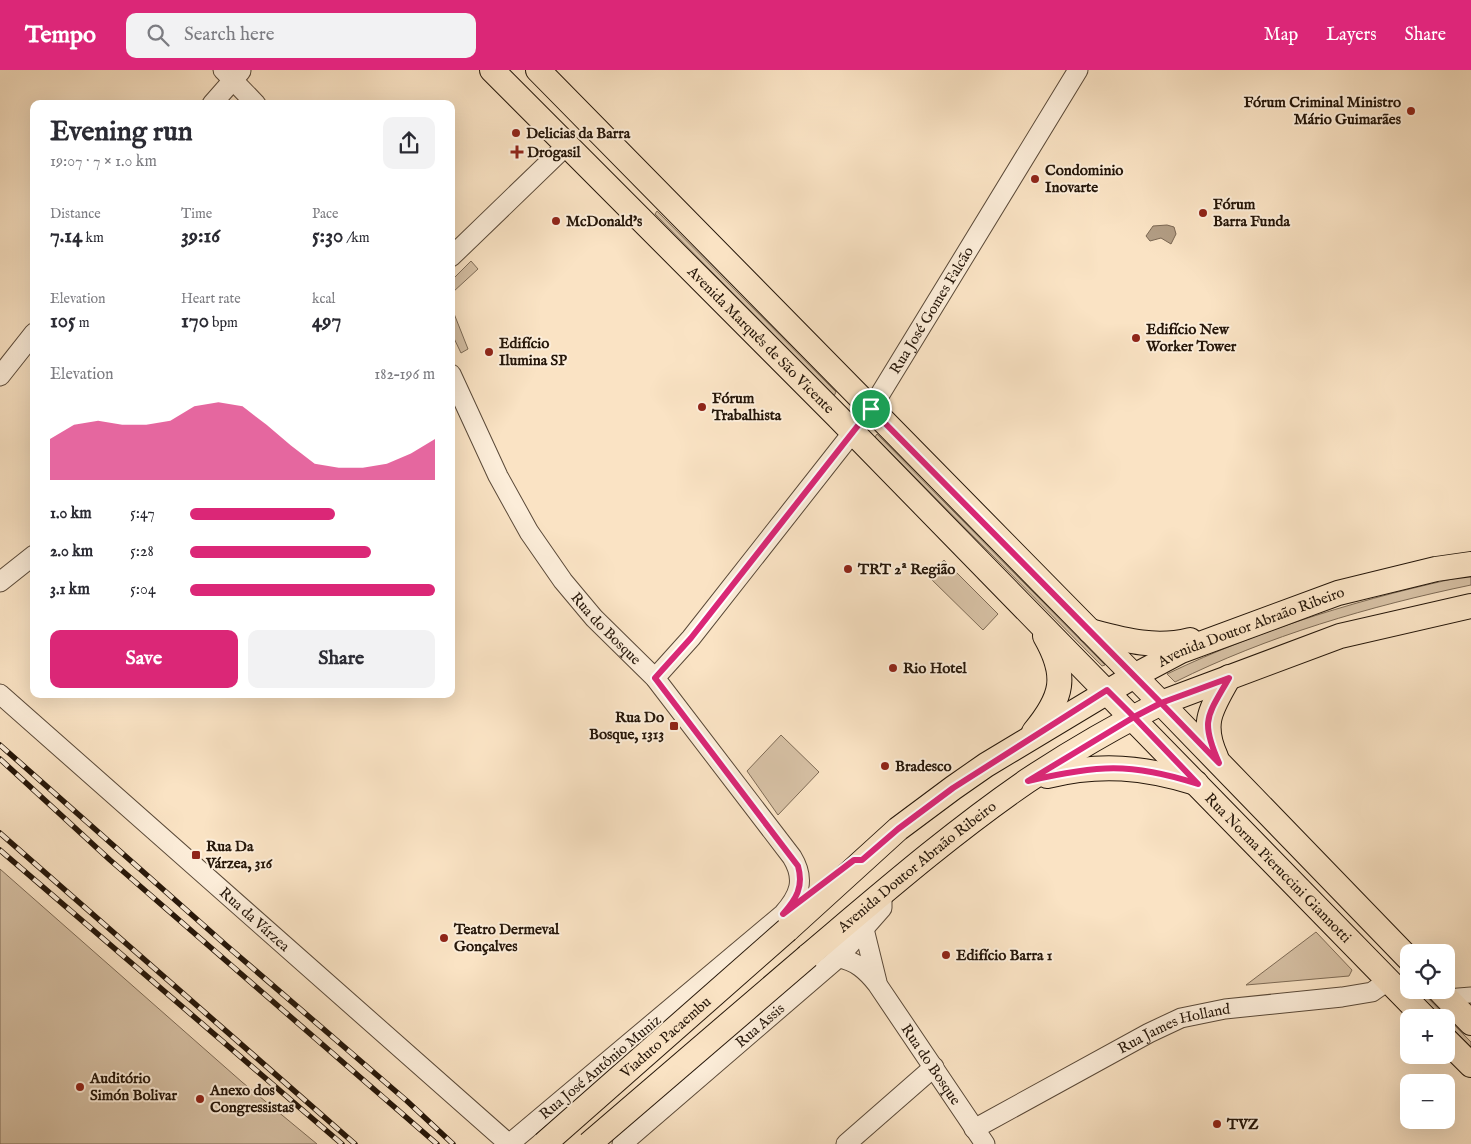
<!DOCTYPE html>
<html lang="en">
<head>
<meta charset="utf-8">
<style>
	:root { --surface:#fff; --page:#f2f2f3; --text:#2b2b33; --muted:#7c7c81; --accent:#db2777 }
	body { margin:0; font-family:"IM FELL English",serif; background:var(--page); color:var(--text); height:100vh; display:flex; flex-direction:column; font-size:19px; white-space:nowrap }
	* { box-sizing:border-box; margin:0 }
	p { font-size:16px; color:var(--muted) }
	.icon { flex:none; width:28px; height:28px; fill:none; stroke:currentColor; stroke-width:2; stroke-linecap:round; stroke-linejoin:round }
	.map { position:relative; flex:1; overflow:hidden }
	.side { position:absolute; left:30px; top:30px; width:425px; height:598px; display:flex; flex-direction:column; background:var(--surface); border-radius:10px; box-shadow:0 5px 20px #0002 }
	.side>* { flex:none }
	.controls { position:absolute; left:1400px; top:874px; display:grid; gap:10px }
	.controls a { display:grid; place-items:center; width:55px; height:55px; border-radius:10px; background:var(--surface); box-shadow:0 5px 20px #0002; font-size:25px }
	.pin { position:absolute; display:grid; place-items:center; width:42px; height:42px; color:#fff; margin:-21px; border:2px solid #fff; border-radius:50%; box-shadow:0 1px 5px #0007 }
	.round { display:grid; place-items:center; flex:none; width:52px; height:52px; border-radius:10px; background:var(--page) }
	.summary { display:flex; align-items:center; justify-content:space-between; height:85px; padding:0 20px }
	h1 { font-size:28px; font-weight:800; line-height:38px }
	.stats { display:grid; grid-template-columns:repeat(3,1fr); gap:8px; height:85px; padding:5px 20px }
	.stats div { display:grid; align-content:center }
	.stats b { font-size:21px; font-weight:800 }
	.stats small { font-size:14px; font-weight:400 }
	.stats p { font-size:14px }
	.chart { height:140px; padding:10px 20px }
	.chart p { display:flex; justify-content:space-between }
	.chart svg { width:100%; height:90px; margin-top:5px; fill:var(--accent); opacity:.7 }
	.primary-button { display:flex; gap:10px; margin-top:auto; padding:10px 20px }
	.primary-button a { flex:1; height:58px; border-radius:10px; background:var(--accent); color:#fff; font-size:20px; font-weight:800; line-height:58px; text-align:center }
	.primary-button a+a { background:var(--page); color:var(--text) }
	ul { padding:0 20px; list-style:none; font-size:16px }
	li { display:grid; grid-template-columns:80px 60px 1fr; align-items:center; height:38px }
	li i { height:12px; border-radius:6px; background:var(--accent) }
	header { display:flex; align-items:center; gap:30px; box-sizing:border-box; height:70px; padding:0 25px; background:var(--accent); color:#fff }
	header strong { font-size:24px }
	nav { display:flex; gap:28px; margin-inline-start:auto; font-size:18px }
	.search { width:350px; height:45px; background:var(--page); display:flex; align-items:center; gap:12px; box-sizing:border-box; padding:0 18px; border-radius:10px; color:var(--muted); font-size:19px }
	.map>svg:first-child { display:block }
	.green { fill:#d6c0a4; stroke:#7e6b56 }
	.water { fill:#b29d84; stroke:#7a6753 }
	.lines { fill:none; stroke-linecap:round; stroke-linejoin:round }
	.minor-casing { stroke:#5a4938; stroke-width:17 }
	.tertiary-casing { stroke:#5a4938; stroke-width:21 }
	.primary-casing { stroke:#251609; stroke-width:26 }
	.minor { stroke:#fcedd9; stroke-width:15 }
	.tertiary { stroke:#fcedd9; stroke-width:19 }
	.primary { stroke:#fae3c4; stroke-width:24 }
	.rail-casing { stroke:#251609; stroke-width:5.5 }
	.rail { stroke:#fcedd9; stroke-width:4; stroke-dasharray:11; stroke-linecap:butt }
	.primary-bridge-casing { stroke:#251609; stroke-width:26; stroke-linecap:butt }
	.primary-bridge { stroke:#fae3c4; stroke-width:24 }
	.route-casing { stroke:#fff; stroke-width:10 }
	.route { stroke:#db2777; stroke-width:6 }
	.poi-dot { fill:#8f2418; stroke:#fcedd9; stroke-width:2 }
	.labels { text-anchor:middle; stroke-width:4; stroke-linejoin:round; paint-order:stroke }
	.poi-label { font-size:15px; font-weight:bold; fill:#251609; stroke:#fcedd9; text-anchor:start }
	.street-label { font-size:15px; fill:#251609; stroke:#fcedd9 }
</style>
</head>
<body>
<header>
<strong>Tempo</strong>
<div class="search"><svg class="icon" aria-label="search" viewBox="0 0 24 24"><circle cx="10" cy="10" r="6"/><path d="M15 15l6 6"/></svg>Search here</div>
<nav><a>Map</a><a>Layers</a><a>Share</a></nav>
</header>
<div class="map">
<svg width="1471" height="1074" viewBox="0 0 1471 1074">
	<rect width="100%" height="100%" fill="#fae3c4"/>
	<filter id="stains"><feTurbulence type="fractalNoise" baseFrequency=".004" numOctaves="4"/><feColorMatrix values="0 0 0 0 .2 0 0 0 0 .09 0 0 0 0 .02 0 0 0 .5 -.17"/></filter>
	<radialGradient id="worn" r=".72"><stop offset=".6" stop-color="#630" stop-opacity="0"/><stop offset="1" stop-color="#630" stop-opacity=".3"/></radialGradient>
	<!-- green -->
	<g class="green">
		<polygon points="657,141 836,322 834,326 655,144"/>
		<polygon points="471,191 478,199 453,222 451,235 451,211"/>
		<polygon points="451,236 468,279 461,283 451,262"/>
		<polygon points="877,364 1105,595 1102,596 875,367"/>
		<polygon points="944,490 998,544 983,560 929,507"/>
		<path d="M1471,505v10c-101,21 -204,51 -296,97l-8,-8c96,-46 199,-77 304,-99z"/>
		<polygon points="781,665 819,702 778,745 747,701"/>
		<polygon points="0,799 242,1012 317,1074 0,1074"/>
		<polygon points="1316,862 1352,900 1349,906 1246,915"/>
		<polygon points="1415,920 1420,920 1471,972 1471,977 1446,952 1446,948 1442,947"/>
	</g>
	<!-- water -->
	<polygon class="water" points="1167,155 1174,157 1176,164 1171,174 1161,168 1150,171 1146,166 1153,156"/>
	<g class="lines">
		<defs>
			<polyline id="minor" points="1446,927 1471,925"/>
			<g id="tertiary">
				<polyline points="223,0 256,34"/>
				<polyline points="212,34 241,1"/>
				<polyline points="451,187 567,75"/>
				<path id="s1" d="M451,304l47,102 31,56 34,49 31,37 61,60 137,179c14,23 7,39 -9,57l-274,230"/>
				<polyline points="0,306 34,263"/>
				<polyline points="0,512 34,485"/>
				<path id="s2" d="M655,608l36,-40 180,-229 207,-339"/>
				<path id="s3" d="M0,624l509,450"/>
				<polyline points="864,859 877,912"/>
				<path id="s4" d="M838,888c18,3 28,12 39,26l108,160"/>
				<path id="s5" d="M974,1059l175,-96 32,-15 44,-9 117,-12 30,-5 17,-12"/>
				<path id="s6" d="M622,1074l216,-186 44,-50v-13"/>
				<polyline points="846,1074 934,997"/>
			</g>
			<g id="primary">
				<path id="s7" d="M492,0l346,347 587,601"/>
				<polyline points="538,0 1161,633 1409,889"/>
				<path d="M1090,561c34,9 65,18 100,9"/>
				<path d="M1034,662c29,-35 34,-56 11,-96"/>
				<path d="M1216,687c-16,-35 -4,-49 13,-80"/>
				<path d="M1047,706c54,-13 96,-9 149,7"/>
				<path id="s8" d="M787,860l111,-101 55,-41 33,-23 148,-89 47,-25 157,-58 98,-24 35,-5"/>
				<path id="s9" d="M808,886c71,-60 142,-122 219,-175 42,-28 89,-55 134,-78l179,-67 131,-30"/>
				<polyline points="1439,920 1471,953"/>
				<polyline points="1446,970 1471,995"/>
			</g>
		</defs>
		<!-- minor casing -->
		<use href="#minor" class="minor-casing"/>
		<!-- tertiary casing -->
		<use href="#tertiary" class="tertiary-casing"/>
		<!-- primary casing -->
		<use href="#primary" class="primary-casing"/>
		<!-- minor -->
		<use href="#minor" class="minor"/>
		<!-- tertiary -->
		<use href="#tertiary" class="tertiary"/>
		<!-- primary -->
		<use href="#primary" class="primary"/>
		<defs>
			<g id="rail">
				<polyline points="0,675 227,876 407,1031 453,1074"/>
				<polyline points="0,689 110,790 437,1074"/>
				<polyline points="0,763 355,1074"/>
				<polyline points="0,780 342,1074"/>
			</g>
		</defs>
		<!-- rail casing -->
		<use href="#rail" class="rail-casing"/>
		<!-- rail -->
		<use href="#rail" class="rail"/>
		<defs>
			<g id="primary-bridge">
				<path id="s10" d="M544,1074l243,-214"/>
				<polyline points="589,1074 808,886"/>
			</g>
		</defs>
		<!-- primary-bridge casing -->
		<use href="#primary-bridge" class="primary-bridge-casing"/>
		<!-- primary-bridge -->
		<use href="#primary-bridge" class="primary-bridge"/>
	</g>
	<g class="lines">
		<defs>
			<path id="route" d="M871,339l-180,229 -36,40 143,188c6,21 -2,33 -15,48l71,-54h8l36,-31 55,-41 154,-98 27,27 -106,64c69,-16 102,-19 170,3l-64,-67 27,-14 58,60c-19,-43 -12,-46 10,-85l-68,25 -290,-294"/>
		</defs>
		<!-- route casing -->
		<use href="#route" class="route-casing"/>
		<!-- route -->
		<use href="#route" class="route"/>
	</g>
	<!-- markers -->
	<g class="poi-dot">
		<circle cx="1411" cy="41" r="5"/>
		<circle cx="516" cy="63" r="5"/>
		<path d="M514.5 74.5h5v5h5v5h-5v5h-5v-5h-5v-5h5z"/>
		<circle cx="1035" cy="109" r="5"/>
		<circle cx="1203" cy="143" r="5"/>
		<circle cx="556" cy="151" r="5"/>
		<circle cx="1136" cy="268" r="5"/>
		<circle cx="489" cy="282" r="5"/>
		<circle cx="702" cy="337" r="5"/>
		<circle cx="848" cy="499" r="5"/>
		<circle cx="893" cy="598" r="5"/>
		<rect x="669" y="651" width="10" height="10" rx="2.5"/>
		<circle cx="885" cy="696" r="5"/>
		<rect x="191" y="780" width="10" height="10" rx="2.5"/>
		<circle cx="444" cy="868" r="5"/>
		<circle cx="946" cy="885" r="5"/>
		<circle cx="80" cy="1017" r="5"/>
		<circle cx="200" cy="1029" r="5"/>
		<circle cx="1217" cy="1054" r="5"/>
	</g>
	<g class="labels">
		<!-- poi labels -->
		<g class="poi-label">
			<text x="1401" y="37" text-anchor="end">Fórum Criminal Ministro<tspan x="1401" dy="17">Mário Guimarães</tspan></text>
			<text x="526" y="68">Delicias da Barra</text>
			<text x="527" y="87">Drogasil</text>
			<text x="1045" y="105">Condominio<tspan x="1045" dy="17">Inovarte</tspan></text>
			<text x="1213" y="139">Fórum<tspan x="1213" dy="17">Barra Funda</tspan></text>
			<text x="566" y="156">McDonald's</text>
			<text x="1146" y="264">Edifício New<tspan x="1146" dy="17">Worker Tower</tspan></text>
			<text x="499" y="278">Edifício<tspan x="499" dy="17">Ilumina SP</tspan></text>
			<text x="712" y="333">Fórum<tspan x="712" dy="17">Trabalhista</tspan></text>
			<text x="858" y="504">TRT 2ª Região</text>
			<text x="903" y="603">Rio Hotel</text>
			<text x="664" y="652" text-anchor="end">Rua Do<tspan x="664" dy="17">Bosque, 1313</tspan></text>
			<text x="895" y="701">Bradesco</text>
			<text x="206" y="781">Rua Da<tspan x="206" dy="17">Várzea, 316</tspan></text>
			<text x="454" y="864">Teatro Dermeval<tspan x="454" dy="17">Gonçalves</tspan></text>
			<text x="956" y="890">Edifício Barra 1</text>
			<text x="90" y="1013">Auditório<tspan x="90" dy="17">Simón Bolivar</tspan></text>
			<text x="210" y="1025">Anexo dos<tspan x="210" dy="17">Congressistas</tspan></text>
			<text x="1227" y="1059">TVZ</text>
		</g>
		<!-- street labels -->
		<g class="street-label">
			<text dy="5" stroke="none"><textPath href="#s2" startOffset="461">Rua José Gomes Falcão</textPath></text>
			<text dy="5" stroke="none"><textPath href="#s7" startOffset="381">Avenida Marquês de São Vicente</textPath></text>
			<text dy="5" stroke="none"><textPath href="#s1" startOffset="300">Rua do Bosque</textPath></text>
			<text dy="5" stroke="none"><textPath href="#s8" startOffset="559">Avenida Doutor Abraão Ribeiro</textPath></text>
			<text dy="5" stroke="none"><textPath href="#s7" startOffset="1120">Rua Norma Pieruccini Giannotti</textPath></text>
			<text dy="5" stroke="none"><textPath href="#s9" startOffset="141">Avenida Doutor Abraão Ribeiro</textPath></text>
			<text dy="5" stroke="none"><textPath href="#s3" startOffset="340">Rua da Várzea</textPath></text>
			<text dy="5" stroke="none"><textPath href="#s6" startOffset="182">Rua Assis</textPath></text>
			<text dy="5" stroke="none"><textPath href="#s5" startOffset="225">Rua James Holland</textPath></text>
			<text dy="5" stroke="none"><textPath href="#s10" startOffset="162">Viaduto Pacaembu</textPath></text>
			<text dy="5" stroke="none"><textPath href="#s4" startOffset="145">Rua do Bosque</textPath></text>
			<text transform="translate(600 997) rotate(-40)" y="5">Rua José Antônio Muniz</text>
		</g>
	</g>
	<rect width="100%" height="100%" filter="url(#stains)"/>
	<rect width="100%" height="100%" fill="url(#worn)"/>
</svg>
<div class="controls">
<a><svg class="icon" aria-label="locate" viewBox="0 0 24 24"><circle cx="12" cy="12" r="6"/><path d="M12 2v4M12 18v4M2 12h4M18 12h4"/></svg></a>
<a>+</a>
<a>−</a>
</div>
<div class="pin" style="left:871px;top:339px;background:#1e9e55"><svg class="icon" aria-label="arrive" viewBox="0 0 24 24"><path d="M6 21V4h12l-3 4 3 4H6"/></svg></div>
<section class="side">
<div class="summary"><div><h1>Evening run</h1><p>19:07 · 7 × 1.0 km</p></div><a class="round"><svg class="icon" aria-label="share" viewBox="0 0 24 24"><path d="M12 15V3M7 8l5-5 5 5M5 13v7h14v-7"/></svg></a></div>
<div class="stats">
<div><p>Distance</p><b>7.14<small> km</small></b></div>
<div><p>Time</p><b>39:16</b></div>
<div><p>Pace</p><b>5:30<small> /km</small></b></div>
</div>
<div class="stats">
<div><p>Elevation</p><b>105<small> m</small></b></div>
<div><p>Heart rate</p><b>170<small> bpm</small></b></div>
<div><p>kcal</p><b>497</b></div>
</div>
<div class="chart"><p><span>Elevation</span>182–196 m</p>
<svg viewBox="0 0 160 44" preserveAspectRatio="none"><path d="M0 44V24L10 17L20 15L30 17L40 17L50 15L60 8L70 6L80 8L90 17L100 27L110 36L120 38L130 38L140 36L150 31L160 24V44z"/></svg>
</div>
<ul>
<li><b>1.0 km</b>5:47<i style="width:59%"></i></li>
<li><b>2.0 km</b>5:28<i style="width:74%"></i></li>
<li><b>3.1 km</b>5:04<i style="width:100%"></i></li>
</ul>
<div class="primary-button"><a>Save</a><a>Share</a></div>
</section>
</div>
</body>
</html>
